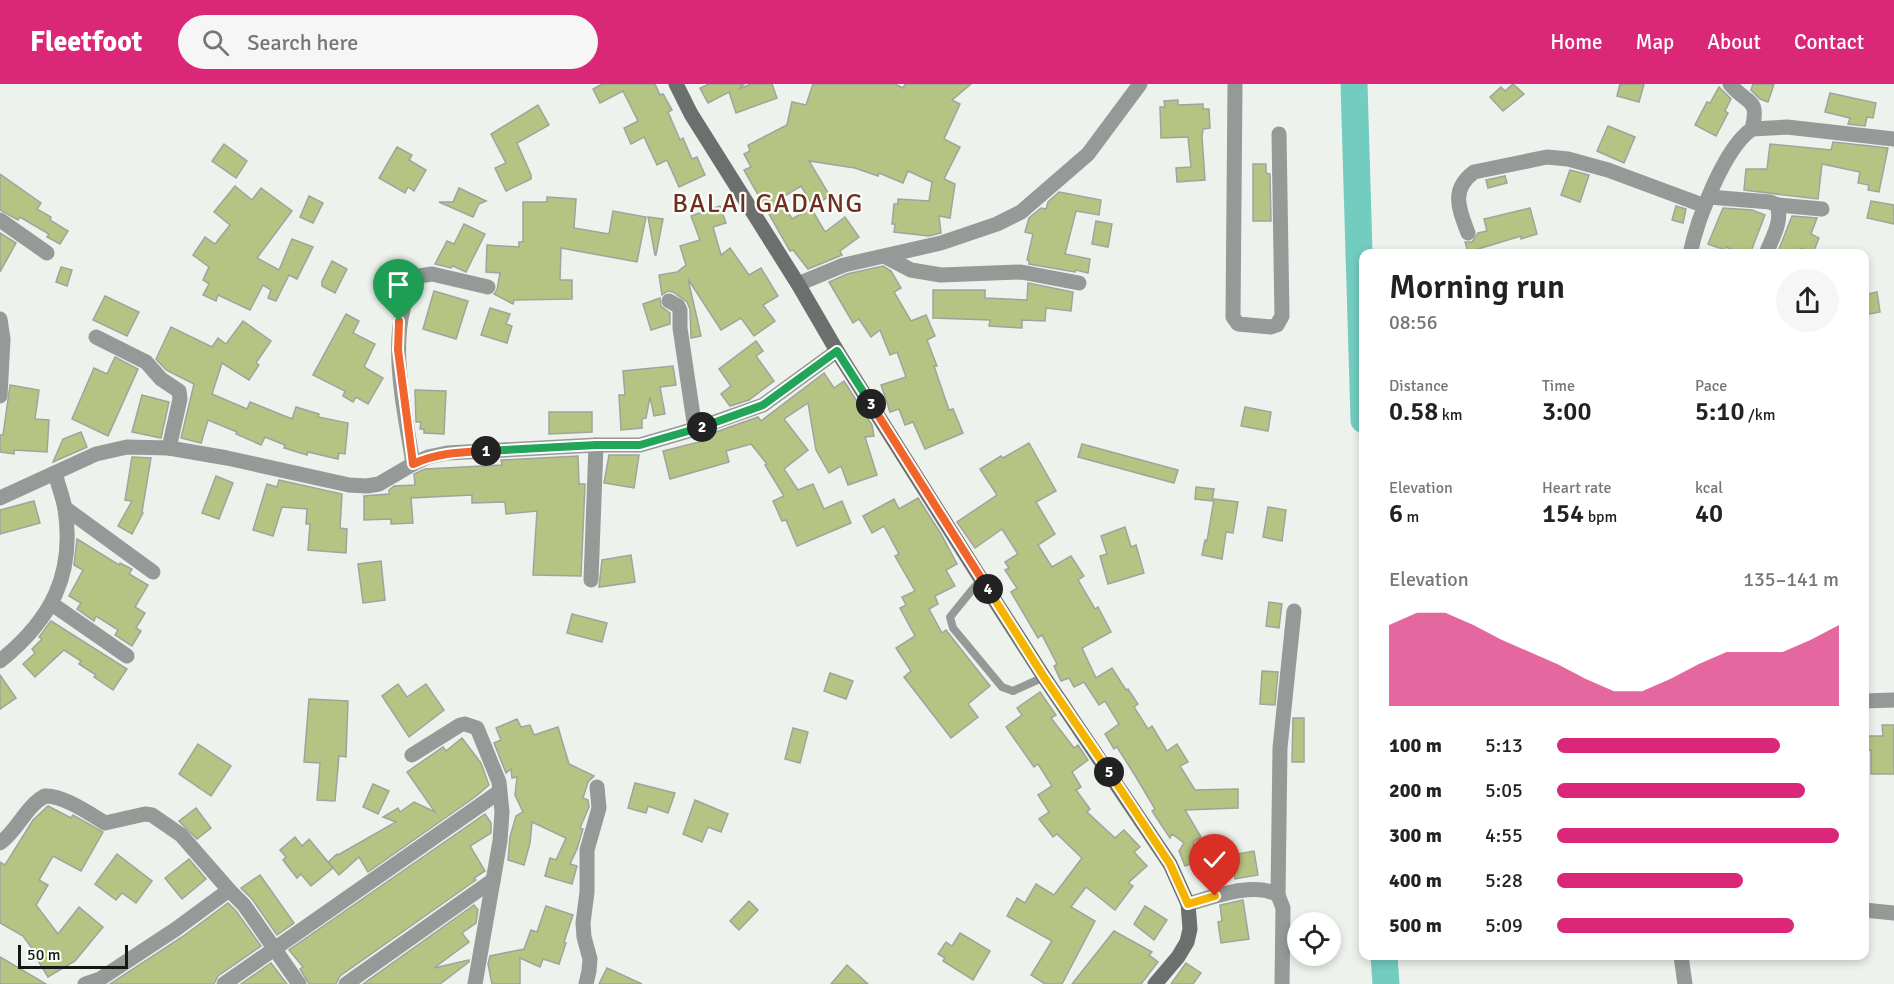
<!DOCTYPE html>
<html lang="en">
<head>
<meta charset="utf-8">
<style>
	:root { --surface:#fff; --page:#f6f6f6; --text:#222; --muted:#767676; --accent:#db2777 }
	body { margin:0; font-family:Signika,sans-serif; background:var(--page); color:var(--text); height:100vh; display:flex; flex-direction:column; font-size:22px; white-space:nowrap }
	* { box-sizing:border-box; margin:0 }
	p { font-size:20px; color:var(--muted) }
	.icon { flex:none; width:33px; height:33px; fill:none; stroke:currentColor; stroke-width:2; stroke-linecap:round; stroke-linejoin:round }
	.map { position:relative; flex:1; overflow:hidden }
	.panel { position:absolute; left:1359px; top:165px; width:510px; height:711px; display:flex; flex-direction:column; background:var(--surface); border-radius:12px; box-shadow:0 3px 9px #0003 }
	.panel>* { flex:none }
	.buttons { position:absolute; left:1287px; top:828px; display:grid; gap:12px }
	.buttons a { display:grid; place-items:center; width:54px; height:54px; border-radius:50%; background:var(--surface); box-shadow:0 3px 9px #0003; font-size:30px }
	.scale { position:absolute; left:18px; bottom:15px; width:110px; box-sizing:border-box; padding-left:6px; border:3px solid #171816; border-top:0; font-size:16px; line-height:21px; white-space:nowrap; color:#171816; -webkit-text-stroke:4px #fbfffa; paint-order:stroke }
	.pin { position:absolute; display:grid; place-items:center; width:51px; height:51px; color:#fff; margin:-62px -26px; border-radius:50% 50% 50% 0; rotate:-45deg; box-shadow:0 0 6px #0007 }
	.pin .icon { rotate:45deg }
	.km { position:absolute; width:30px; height:30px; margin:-15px; border-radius:50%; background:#222; color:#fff; font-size:16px; line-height:30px; text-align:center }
	.round { display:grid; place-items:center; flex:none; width:63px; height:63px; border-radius:32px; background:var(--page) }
	.head { display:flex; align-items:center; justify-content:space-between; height:102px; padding:0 30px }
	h1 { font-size:33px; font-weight:600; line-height:45px }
	.metrics { display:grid; grid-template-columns:repeat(3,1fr); gap:9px; height:102px; padding:6px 30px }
	.metrics div { display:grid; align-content:center }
	.metrics b { font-size:26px; font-weight:600 }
	.metrics small { font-size:16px; font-weight:400 }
	.metrics p { font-size:16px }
	.chart { height:168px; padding:12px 30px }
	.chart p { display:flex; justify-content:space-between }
	.chart svg { width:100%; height:108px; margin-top:6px; fill:var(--accent); opacity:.7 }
	ul { padding:0 30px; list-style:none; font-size:20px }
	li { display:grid; grid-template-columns:96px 72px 1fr; align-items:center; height:45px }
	li i { height:15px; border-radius:8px; background:var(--accent) }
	header { display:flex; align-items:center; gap:36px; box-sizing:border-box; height:84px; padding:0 30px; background:var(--accent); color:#fff }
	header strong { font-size:28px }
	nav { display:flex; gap:33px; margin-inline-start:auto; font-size:21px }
	.search { width:420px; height:54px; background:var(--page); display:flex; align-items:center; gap:15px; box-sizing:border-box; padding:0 21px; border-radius:33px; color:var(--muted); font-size:22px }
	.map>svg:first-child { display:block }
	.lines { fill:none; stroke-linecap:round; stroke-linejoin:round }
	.river { stroke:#72ccbf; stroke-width:27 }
	.building { fill:#b5c482; stroke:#a1a39c; stroke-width:1.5 }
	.lane { stroke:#959997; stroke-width:8 }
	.street { stroke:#959997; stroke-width:15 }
	.secondary { stroke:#6b6f6d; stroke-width:15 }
	.split-1-casing { stroke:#fff; stroke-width:12 }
	.split-2-casing { stroke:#fff; stroke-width:12 }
	.split-3-casing { stroke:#fff; stroke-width:12 }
	.split-4-casing { stroke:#fff; stroke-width:12 }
	.split-5-casing { stroke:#fff; stroke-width:12 }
	.split-6-casing { stroke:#fff; stroke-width:12 }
	.split-1 { stroke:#f0652b; stroke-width:8 }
	.split-2 { stroke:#22a559; stroke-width:8 }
	.split-3 { stroke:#22a559; stroke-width:8 }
	.split-4 { stroke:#f0652b; stroke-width:8 }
	.split-5 { stroke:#f5b400; stroke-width:8 }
	.split-6 { stroke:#f5b400; stroke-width:8 }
	.labels { text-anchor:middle; stroke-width:4.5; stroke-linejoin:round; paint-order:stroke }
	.quarter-label { font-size:26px; letter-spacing:1.5px; fill:#712d1f; stroke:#fbfffa }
</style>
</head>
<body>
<header>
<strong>Fleetfoot</strong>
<div class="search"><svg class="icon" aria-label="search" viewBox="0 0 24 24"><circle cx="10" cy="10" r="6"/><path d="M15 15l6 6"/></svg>Search here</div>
<nav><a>Home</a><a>Map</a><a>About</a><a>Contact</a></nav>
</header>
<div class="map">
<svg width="1894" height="900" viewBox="0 0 1894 900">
	<rect width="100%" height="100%" fill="#edf2ec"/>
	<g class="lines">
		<!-- river -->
		<g class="river">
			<polyline points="1354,0 1364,336"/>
			<polyline points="1384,872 1386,900"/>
		</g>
	</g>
	<!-- building -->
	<g class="building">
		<polygon points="602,0 655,0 660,11 663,10 672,26 668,28 680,56 683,54 692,75 697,73 705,91 679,103 667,76 657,81 644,53 631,60 624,44 638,37 623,7 600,19 593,5"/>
		<polygon points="709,0 744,0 739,5 751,0 772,0 777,14 736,29 729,8 708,19 700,4"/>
		<polygon points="813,0 895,0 903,4 905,0 971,0 952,16 960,20 944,55 960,63 944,95 955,100 950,134 939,132 941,149 929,152 894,148 895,140 892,140 894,120 898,120 898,115 929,117 932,98 908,87 903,99 879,89 878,92 855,84 809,77 830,112 813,122 801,102 780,115 792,135 811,124 825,148 845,133 859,153 840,167 842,171 808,185 793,166 790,167 744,86 751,83 744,70 750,67 748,61 787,41 792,18 806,21"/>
		<polygon points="1513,0 1524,10 1503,27 1490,13 1501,3 1505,7"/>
		<polygon points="1620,0 1644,0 1639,18 1617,12"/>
		<polygon points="1753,0 1774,0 1768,18 1760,15 1751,6"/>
		<polygon points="1719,3 1731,15 1725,27 1728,29 1716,52 1695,41 1707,18 1710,19"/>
		<polygon points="1830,9 1876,19 1873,34 1867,33 1865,42 1848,40 1850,34 1825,28"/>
		<polygon points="1178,16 1178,21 1203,20 1203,25 1209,25 1210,44 1203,45 1202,53 1205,96 1177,98 1176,84 1191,83 1188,53 1161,54 1160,23 1165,23 1164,17"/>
		<polygon points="538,21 549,41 517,59 531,91 531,95 506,107 495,84 506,79 491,50"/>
		<polygon points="1608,42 1635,53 1624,79 1597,67"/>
		<polygon points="1833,58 1888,64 1879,108 1868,106 1869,101 1858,99 1860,88 1822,80 1818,115 1744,106 1746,85 1767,85 1770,60 1831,66"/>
		<polygon points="224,60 247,77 236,94 212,77"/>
		<polygon points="397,63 412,71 409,76 426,86 414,107 408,103 405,109 379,94"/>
		<polygon points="1253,80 1266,80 1266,89 1270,90 1271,137 1253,137"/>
		<polygon points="1570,86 1589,91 1580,118 1561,111"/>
		<polygon points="0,90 41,119 37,125 51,133 50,136 68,147 60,160 47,153 49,150 20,133 18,136 0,126"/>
		<polygon points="1505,92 1507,99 1488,104 1486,96"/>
		<polygon points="235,102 252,116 261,104 292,127 257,174 279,186 292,155 313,163 297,195 289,191 276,217 268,214 271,206 263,201 250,226 218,211 216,217 203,211 209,200 203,196 209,183 193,171 205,153 215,160 230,141 214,128"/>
		<polygon points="459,104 486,117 479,120 473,133 439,118 453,118"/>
		<polygon points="1059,108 1101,116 1099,131 1076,127 1065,170 1090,175 1088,189 1076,186 1075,188 1029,180 1029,176 1027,176 1033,150 1025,148 1029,134 1041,124 1046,125 1048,118"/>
		<polygon points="309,112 323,119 313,139 300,133"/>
		<polygon points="547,113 576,115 574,144 609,150 613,127 646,133 637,178 561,164 560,196 572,196 572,215 514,216 513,220 494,210 497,206 500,189 486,188 487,161 519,163 519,158 523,158 523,118 547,118"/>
		<polygon points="1871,117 1894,121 1894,140 1867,134"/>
		<polygon points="720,122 726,139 713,143 721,171 730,164 749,191 761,184 778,212 763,221 775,237 754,252 741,234 721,246 688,195 701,252 691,254 690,225 687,218 673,208 668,207 662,211 659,191 677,188 686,181 680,162 700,156 691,132"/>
		<polygon points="1676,122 1686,125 1683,139 1672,136"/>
		<polygon points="1530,124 1537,150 1521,155 1521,152 1468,168 1465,158 1472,158 1478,149 1487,147 1484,135"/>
		<polygon points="1723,124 1752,126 1765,131 1750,170 1743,170 1726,163 1725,166 1708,160"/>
		<polygon points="1792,132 1817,134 1811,150 1819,154 1813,169 1800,164 1798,170 1777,170"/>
		<polygon points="648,133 663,135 656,171 655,171"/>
		<polygon points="1096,137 1112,140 1108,163 1092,160"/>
		<polygon points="464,140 485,150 466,188 453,182 451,184 435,180 447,157 454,160"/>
		<polygon points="0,149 16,159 0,188"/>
		<polygon points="332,177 347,185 335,209 322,202 322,197"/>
		<polygon points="883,182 891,187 901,204 894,208 911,237 926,231 935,252 927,256 937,282 934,282 949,326 953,325 963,349 925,365 913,338 905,341 899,325 890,328 881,301 906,293 897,268 890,271 880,246 871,253 859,235 853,239 829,198 847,190"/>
		<polygon points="61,183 72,186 67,202 56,198"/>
		<polygon points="1028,199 1073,208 1071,227 1046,224 1045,237 1022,236 1022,244 989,242 990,236 933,234 933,206 985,206 985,214 1027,216"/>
		<polygon points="434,207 468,217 456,255 423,245"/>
		<polygon points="1877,208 1880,228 1864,231 1864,211"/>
		<polygon points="105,212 139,228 127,252 93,236"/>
		<polygon points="660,214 661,222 670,229 670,240 651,246 643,220"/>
		<polygon points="490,224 510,230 506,240 512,242 507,259 481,251"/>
		<polygon points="346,230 359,237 353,249 375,260 364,283 383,294 368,320 356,313 353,318 343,312 345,307 313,291"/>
		<polygon points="243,237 271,257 256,279 259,281 249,296 222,279 212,310 247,325 250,318 292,335 296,323 319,330 318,333 348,339 345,370 339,369 338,375 308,368 307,371 284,364 285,361 265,353 261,361 236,350 237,348 208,336 201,359 181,354 194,300 166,286 156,275 171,243 212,263 218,254 226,260"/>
		<polygon points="756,257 763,267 756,272 774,297 749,316 730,322 721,310 731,302 719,285"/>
		<polygon points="115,273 138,285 108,352 72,335 94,284 107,290"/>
		<polygon points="673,282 676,301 660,303 665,330 654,332 650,313 646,334 642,335 642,344 621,346 619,311 625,311 623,287"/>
		<polygon points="824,289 834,304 844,297 872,341 874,352 865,353 877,391 848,401 841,382 829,389 816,366 808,319 784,335 808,366 784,385 798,406 813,400 824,425 842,417 851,439 797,462 786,436 782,437 773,417 784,412 765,381 767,380 751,360 726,367 729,378 670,395 663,367 703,357 702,353 758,333 761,337"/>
		<polygon points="10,301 39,306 35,335 49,336 47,368 14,366 14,370 0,368 0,351 3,351"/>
		<polygon points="415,306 446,307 444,350 424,349 424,345 420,345 421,338 416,338"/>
		<polygon points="142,311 169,318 161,354 132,348"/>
		<polygon points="1245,323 1271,328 1268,347 1241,342"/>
		<polygon points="549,328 592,328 592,348 549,350"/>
		<polygon points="81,348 87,363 53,378 63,355"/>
		<polygon points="1029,359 1056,407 1036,418 1055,450 1038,461 1052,483 1071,472 1084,492 1078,496 1095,525 1098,523 1111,548 1082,564 1096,594 1112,584 1126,606 1128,605 1138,620 1134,623 1148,645 1152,642 1167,667 1177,660 1188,678 1180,682 1195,706 1238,705 1238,724 1185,726 1201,753 1193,758 1200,776 1185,782 1179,767 1184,759 1172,750 1170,754 1152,727 1155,725 1136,693 1117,663 1114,665 1105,650 1119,640 1105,617 1099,621 1084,598 1074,603 1069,594 1061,597 1054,582 1057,580 1042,551 1038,554 1011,508 1017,504 1005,486 1009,484 1005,478 1018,470 1002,445 975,464 957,438 997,411 980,385 1001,372 1003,374"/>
		<polygon points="1082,360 1178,386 1174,399 1078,373"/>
		<polygon points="609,371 639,371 634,404 604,399"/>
		<polygon points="578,372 579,400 585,400 581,492 533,491 537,427 506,430 505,418 472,419 472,411 411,414 413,439 391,440 391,435 364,436 364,412 389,410 389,406 394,402 415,401 414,390 425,385 502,381 501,376"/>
		<polygon points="132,373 151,374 142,428 143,429 132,450 118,442 132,417 125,416"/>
		<polygon points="216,392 233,399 219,435 202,429"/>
		<polygon points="279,396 342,410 340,444 347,445 346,469 308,466 310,440 306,440 307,425 282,423 273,452 253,446 267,400 277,403"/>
		<polygon points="1196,403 1214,405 1212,417 1195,415"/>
		<polygon points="918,414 941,450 957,480 946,486 955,502 935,512 938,520 929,525 942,549 946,546 990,602 968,620 978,633 951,654 904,593 911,587 896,564 915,552 900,524 906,521 902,513 915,507 895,472 899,470 884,442 872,449 863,432 894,415 899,425"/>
		<polygon points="1214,415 1238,418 1233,449 1226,448 1222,475 1202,471 1205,456 1207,457"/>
		<polygon points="34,417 40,439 0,450 0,426"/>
		<polygon points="1268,423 1286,426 1282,457 1263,453"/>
		<polygon points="1125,443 1131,463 1136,461 1144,489 1108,500 1100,472 1107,470 1101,452"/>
		<polygon points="77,455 119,481 120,479 132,485 129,490 148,501 135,523 145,529 136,544 141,547 132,562 115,551 118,546 115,544 96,532 94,537 77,525 81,519 69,512 83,486 74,481"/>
		<polygon points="631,471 635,498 599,503 602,476"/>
		<polygon points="381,477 385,516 363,519 358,480"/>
		<polygon points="1269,518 1282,520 1279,544 1266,542"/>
		<polygon points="572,530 607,539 602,558 567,549"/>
		<polygon points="51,537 127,585 113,606 94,593 96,591 79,580 81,577 64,566 35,593 23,580 35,569 32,565 42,555 39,553"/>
		<polygon points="1262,587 1278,588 1275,621 1260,620"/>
		<polygon points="830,589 853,597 846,615 824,607"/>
		<polygon points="0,591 16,614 0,625"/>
		<polygon points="398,600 407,613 426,600 444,626 409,653 382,612"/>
		<polygon points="1040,608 1056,631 1051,634 1074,664 1078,661 1088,676 1072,688 1081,703 1076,706 1090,725 1087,728 1115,754 1124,746 1140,763 1134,768 1147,782 1128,799 1133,802 1115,826 1086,803 1071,823 1095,837 1062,900 1045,900 1031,891 1052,857 1007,832 1017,814 1025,819 1036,800 1054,811 1082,774 1057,750 1053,753 1039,735 1049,728 1038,711 1052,702 1038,680 1034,683 1006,643 1022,631 1017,624"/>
		<polygon points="309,615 348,617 346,673 339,672 335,717 317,716 320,679 304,678"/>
		<polygon points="1293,634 1304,634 1304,678 1292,678"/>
		<polygon points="517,635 521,643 530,641 534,651 558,643 569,680 594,692 588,698 583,714 588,716 589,723 580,744 583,745 577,765 570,780 577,782 572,800 545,792 550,774 556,776 566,754 532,738 530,759 524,781 508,776 510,753 516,732 523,728 515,711 517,693 512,694 511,685 506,689 494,659 501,656 496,644"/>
		<polygon points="1882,641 1894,641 1894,690 1871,690 1871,666 1864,667 1864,652 1883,652"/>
		<polygon points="793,644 808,648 800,679 785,675"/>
		<polygon points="462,654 481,679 489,701 475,713 368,788 359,773 339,791 328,778 337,770 338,771 396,738 383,733 398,724 400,728 414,718 435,728 407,688 443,663 446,667"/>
		<polygon points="198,660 231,682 211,712 179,690"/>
		<polygon points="635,699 675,709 668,729 648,722 646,729 628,724"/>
		<polygon points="373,700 389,707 378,730 363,723"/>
		<polygon points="695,716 728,730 721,748 708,743 702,758 683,750"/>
		<polygon points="48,722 71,734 73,731 103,748 81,787 53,772 39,796 48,801 36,821 58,850 79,823 103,843 75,877 48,893 37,875 39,874 23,852 0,839 0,778 5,781 33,736"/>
		<polygon points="196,724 211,744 197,755 179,737"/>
		<polygon points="485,730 491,739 491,749 470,762 485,787 474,794 476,796 340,892 336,900 309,900 300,885 303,883 289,866"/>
		<polygon points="295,753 302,762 309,755 333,784 311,802 301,790 297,794 283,776 286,773 280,766"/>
		<polygon points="1254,767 1258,791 1235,795 1231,771"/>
		<polygon points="117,770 152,797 136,819 122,809 116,816 95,800"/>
		<polygon points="189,775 206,795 182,815 165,794"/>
		<polygon points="260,791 294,839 277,851 252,815 241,804"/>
		<polygon points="1243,816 1249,855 1221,859 1218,838 1222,837 1220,821"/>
		<polygon points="749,817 758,826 739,846 730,837"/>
		<polygon points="228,819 236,827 261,862 218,892 214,900 110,900 182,853"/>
		<polygon points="474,821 478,826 476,839 462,849 469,858 434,884 469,876 469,878 440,900 363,900"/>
		<polygon points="546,822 573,831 564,858 566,859 559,880 543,875 540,883 520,874 520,900 492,900 488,880 490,872 524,865 531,846 537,848"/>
		<polygon points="1145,822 1167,836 1154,856 1134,840"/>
		<polygon points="1114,847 1152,868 1149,871 1158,878 1141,900 1072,900"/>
		<polygon points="960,849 990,867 973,896 943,877 945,874 938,870 946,858 952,862"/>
		<polygon points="0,873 46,900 0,900"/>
		<polygon points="271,879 287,900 241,900"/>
		<polygon points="1186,879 1201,889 1193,900 1171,900"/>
		<polygon points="847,881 868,900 831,900"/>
		<polygon points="607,884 642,900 599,900"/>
	</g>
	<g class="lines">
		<!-- lane -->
		<polyline class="lane" points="981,495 950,533 953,544 1002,603 1013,607 1044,593"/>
		<!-- street -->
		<g class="street">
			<polyline points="1235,0 1233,233 1238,240 1271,243 1277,241 1282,232 1279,50"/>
			<path d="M1730,0c17,21 30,13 22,45"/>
			<path d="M1709,113l61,5 7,3c6,16 -5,33 -11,49"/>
			<polyline points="1777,121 1822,125"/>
			<polyline points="0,136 47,169"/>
			<path d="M1468,149c-9,-24 -18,-43 6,-61l73,-15 21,2 40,11 97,36"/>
			<path d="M1690,170c7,-34 34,-106 62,-125l35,-2 107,12"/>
			<polyline points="886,173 911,186 941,191 1021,188 1079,199"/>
			<polyline points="798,200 844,181 941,159 997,140 1021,128 1088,70 1140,0"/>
			<polyline points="669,217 678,222 680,226 680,244 695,345"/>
			<polyline points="0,235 3,255 0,312"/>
			<polyline points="96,253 146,278 161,295 179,307 180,315 169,364"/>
			<path d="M413,380c-8,-54 -31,-143 6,-188l13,-2 56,13"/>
			<polyline points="0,414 96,370 127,363 169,364 227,374 349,401 367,402 379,400 413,380 428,373 447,369 596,361 640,361 695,345 763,321 837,267"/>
			<polyline points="65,424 153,488"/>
			<polyline points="591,496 596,361"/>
			<polyline points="52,520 127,572"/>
			<path d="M0,577c51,-41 75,-86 65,-152 -2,-12 -7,-24 -10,-36"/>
			<polyline points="1864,617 1894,616"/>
			<polyline points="412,671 460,641 465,640 477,644 499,698 502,728 500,757 475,900"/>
			<path d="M0,759c18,-13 26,-37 45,-47 18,-1 45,18 60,27l40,-9 7,1 29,20 48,55 15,15 55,79"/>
			<polyline points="1278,811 1280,664 1294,527"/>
			<path d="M1188,820c25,-7 66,-23 90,-9l5,13 -1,76"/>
			<polyline points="1864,826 1894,829"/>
			<polyline points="1681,872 1685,900"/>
			<polyline points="85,900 100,895 176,845 229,806"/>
			<polyline points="224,900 499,708"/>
			<polyline points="346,900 493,796"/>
			<polyline points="586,900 589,887 590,875 584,853 583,839 587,808 587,766 599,724 597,703"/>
		</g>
		<!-- secondary -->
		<polyline class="secondary" points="676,0 691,30 798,200 837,267 981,495 1044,593 1170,780 1188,820 1190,845 1187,858 1178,873 1155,900"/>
	</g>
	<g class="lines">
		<defs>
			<path id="split-1" d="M399,237l-1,29 15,114c24,-11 47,-12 73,-13"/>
			<polyline id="split-2" points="486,367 596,361 640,361 702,343"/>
			<polyline id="split-3" points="702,343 763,321 837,267 871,320"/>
			<polyline id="split-4" points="871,320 988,505"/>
			<polyline id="split-5" points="988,505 1044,593 1109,688"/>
			<polyline id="split-6" points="1109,688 1170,780 1188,820 1215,812"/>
		</defs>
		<!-- split-1 casing -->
		<use href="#split-1" class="split-1-casing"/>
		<!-- split-2 casing -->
		<use href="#split-2" class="split-2-casing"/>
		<!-- split-3 casing -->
		<use href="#split-3" class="split-3-casing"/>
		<!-- split-4 casing -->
		<use href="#split-4" class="split-4-casing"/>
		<!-- split-5 casing -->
		<use href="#split-5" class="split-5-casing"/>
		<!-- split-6 casing -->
		<use href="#split-6" class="split-6-casing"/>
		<!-- split-1 -->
		<use href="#split-1" class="split-1"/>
		<!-- split-2 -->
		<use href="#split-2" class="split-2"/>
		<!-- split-3 -->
		<use href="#split-3" class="split-3"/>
		<!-- split-4 -->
		<use href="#split-4" class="split-4"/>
		<!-- split-5 -->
		<use href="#split-5" class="split-5"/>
		<!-- split-6 -->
		<use href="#split-6" class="split-6"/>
	</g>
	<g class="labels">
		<!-- quarter labels -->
		<g class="quarter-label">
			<text x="768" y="128">BALAI GADANG</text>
		</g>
	</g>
</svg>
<div class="buttons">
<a><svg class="icon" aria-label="locate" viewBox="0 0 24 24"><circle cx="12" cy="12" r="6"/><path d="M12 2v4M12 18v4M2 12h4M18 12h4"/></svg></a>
</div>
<div class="scale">50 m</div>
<div class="pin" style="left:399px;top:237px;background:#1e9e55"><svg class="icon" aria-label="arrive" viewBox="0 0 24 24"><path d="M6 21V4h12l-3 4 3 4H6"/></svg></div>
<div class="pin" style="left:1215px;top:812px;background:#d93025"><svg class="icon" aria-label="check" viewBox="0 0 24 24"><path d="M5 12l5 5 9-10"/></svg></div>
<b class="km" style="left:486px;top:367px">1</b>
<b class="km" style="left:702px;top:343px">2</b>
<b class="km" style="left:871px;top:320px">3</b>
<b class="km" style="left:988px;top:505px">4</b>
<b class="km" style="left:1109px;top:688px">5</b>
<section class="panel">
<div class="head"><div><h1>Morning run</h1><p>08:56</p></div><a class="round"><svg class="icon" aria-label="share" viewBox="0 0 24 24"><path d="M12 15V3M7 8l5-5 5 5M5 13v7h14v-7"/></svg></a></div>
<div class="metrics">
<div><p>Distance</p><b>0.58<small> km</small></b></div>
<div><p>Time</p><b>3:00</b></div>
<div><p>Pace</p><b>5:10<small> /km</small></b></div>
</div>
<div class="metrics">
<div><p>Elevation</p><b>6<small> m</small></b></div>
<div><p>Heart rate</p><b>154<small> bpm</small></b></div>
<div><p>kcal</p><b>40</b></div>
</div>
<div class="chart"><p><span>Elevation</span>135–141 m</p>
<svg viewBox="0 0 160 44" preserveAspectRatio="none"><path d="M0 44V11L10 6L20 6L30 11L40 17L50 22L60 27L70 33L80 38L90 38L100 33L110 27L120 22L130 22L140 22L150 17L160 11V44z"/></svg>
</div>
<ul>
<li><b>100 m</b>5:13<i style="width:79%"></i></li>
<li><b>200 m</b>5:05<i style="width:88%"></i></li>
<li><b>300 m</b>4:55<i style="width:100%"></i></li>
<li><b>400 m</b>5:28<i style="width:66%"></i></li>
<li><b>500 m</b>5:09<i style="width:84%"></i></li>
</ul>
</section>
</div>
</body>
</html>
